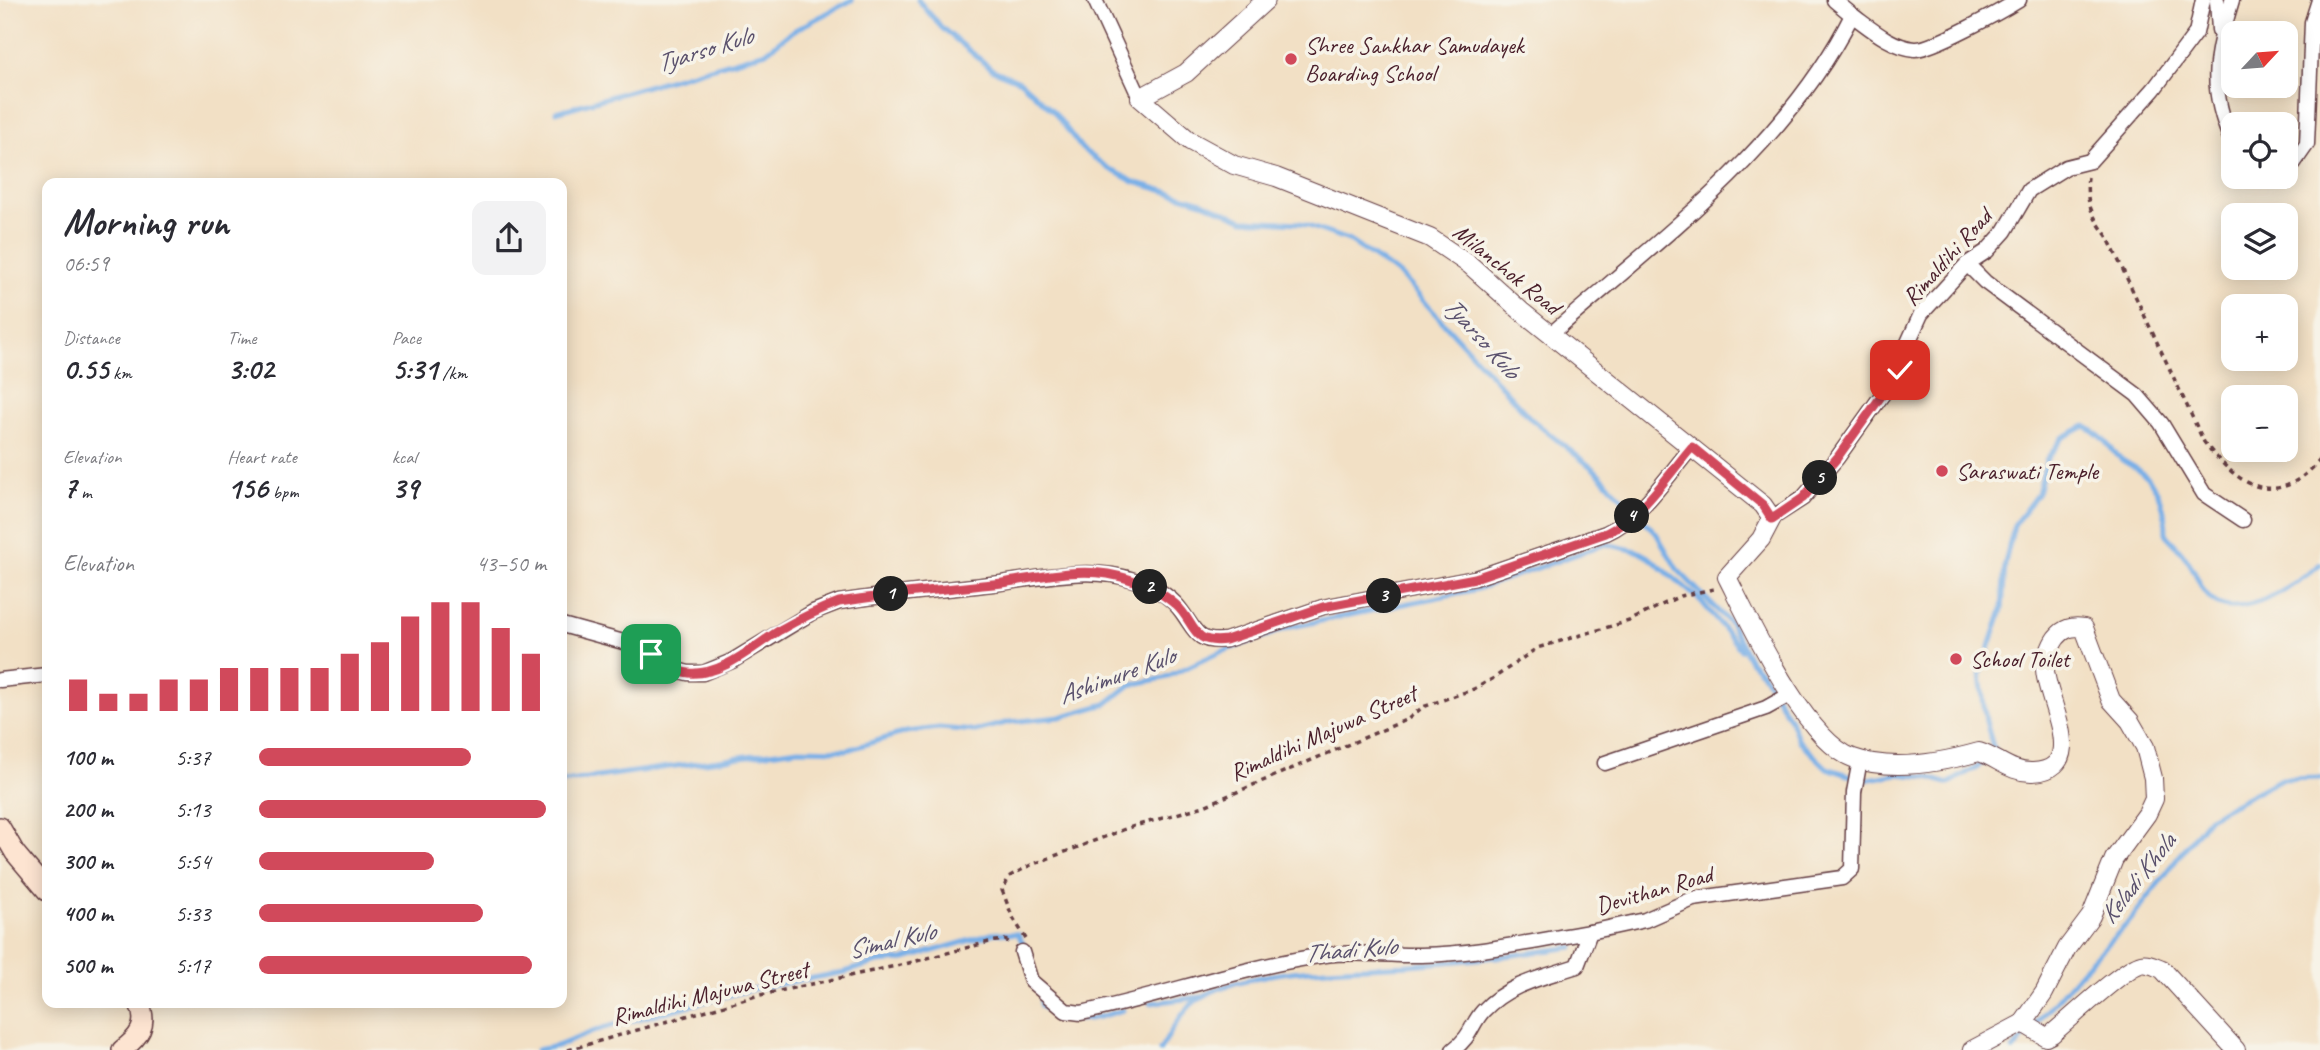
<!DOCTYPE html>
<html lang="en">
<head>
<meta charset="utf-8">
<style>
	:root { --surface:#fff; --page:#f2f2f3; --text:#2b2b33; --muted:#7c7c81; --accent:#d1495b }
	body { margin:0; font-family:Caveat,sans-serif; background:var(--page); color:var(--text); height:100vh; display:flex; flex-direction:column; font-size:26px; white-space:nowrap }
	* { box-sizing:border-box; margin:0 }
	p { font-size:23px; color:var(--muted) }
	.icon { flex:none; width:38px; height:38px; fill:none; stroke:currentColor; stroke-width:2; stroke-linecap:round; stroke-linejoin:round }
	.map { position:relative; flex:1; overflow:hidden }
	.details { position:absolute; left:42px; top:178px; width:525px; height:830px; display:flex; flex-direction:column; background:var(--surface); border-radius:14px; box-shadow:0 4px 18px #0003 }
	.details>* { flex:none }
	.needle { width:46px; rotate:64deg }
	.controls { position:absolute; left:2221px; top:21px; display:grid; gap:14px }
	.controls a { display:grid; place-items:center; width:77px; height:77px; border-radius:14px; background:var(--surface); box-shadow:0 4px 18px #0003; font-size:35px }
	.pin { position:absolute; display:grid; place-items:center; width:60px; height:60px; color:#fff; margin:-30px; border-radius:14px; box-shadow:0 4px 10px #0006 }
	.km { position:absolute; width:35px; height:35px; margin:-18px; border-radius:50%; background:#222; color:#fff; font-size:19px; line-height:35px; text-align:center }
	.round { display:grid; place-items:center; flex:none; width:74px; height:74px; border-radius:14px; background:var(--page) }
	.overview { display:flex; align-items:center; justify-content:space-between; height:119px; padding:0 21px }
	h1 { font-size:38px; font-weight:800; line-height:52px }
	.stats { display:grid; grid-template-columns:repeat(3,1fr); gap:10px; height:119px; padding:7px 21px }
	.stats div { display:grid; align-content:center }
	.stats b { font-size:30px; font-weight:800 }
	.stats small { font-size:19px; font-weight:400 }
	.stats p { font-size:19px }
	.chart { height:196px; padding:14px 21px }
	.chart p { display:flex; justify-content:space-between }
	.chart svg { width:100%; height:126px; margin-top:7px; stroke:var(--accent); stroke-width:6 }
	ul { padding:0 21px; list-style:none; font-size:23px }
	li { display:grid; grid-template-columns:112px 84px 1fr; align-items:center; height:52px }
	li i { height:18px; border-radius:9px; background:var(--accent) }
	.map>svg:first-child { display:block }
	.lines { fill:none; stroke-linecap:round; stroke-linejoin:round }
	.stream { stroke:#78afe7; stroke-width:5 }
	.minor-casing { stroke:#633c42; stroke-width:17 }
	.tertiary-casing { stroke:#633c42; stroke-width:20 }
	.secondary-casing { stroke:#633c42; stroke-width:22 }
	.path { stroke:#633c42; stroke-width:3.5; stroke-dasharray:5 5; stroke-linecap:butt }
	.minor { stroke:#fff; stroke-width:14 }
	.tertiary { stroke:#fff; stroke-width:18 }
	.secondary { stroke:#fde4d1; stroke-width:19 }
	.route-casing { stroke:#fff; stroke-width:14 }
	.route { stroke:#d1495b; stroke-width:9 }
	.poi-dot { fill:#d1495b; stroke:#f7f3e8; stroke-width:2.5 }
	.labels { text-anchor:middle; stroke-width:7; stroke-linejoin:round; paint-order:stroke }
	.poi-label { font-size:24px; fill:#4a1f2b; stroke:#f7f3e8; text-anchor:start }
	.street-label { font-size:24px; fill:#4a1f2b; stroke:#f7f3e8 }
	.water-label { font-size:26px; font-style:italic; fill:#5a516d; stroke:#f7f3e8 }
</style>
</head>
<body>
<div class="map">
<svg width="2320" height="1050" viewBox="0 0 2320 1050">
	<rect width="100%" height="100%" fill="#f7f3e8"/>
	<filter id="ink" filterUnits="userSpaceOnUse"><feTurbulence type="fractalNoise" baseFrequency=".0143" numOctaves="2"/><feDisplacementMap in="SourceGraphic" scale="14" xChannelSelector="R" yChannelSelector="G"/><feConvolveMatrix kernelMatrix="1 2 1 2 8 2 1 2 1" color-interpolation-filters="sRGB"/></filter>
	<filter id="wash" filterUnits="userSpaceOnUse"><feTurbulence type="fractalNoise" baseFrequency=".00686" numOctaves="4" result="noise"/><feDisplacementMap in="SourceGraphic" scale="28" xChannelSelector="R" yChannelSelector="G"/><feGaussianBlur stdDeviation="1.57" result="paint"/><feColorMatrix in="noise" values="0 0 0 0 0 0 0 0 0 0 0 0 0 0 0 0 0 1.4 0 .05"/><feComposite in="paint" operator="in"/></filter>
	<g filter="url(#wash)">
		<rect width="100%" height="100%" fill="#f2e0c5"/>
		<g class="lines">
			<!-- stream -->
			<g class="stream">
				<polyline points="918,0 942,28 993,70 1020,81 1054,112 1082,149 1108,168 1134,182 1202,202 1244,220 1300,223 1348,240 1400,275 1531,419 1596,471 1656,533 1677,569 1730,623 1750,661 1762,673 1791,721 1799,741 1827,768 1864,780 1897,774 1928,777 1948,784 1988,760"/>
				<polyline points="556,112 766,52 791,32 852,0"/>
				<path d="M1995,754l-9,-33 -6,-45 22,-66 3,-47 9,-38 24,-32 8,-32 16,-23 23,-12c16,8 24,21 36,33 6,5 13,7 19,12 21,16 26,39 26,64 10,10 20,21 27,34 6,11 9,24 20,32 29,21 85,-17 107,-37"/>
				<polyline points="562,782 798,749 847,750 906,732 939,728 975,731 1010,722 1060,717 1106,704 1130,685 1164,678 1218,653 1291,627 1478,589 1606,544 1637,551 1650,558 1701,601 1741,650"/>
				<path d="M1041,992v14c29,21 50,14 82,4"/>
				<polyline points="1150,1003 1202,997"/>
				<polyline points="537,1050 557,1046 603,1028 753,989 845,972 878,962 902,960 995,933 1018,934 1026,950"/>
				<path d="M1160,1050c12,-19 23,-43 43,-54 57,-30 143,-27 206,-31 55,-4 110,-10 164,-18"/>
				<polyline points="2013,1050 2084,968 2130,921 2209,817 2281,779 2320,778"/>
			</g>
		</g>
	</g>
	<g filter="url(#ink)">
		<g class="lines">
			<defs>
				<g id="minor">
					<polyline points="1095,0 1140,98"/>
					<polyline points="2217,0 2219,30"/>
					<path d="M2232,0c-18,60 -24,86 1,145"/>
					<path d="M1852,15c18,13 39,32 63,34 16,1 88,-39 104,-49"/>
					<polyline points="2286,169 2291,167 2307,144 2312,22 2319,0"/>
					<polyline points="1967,264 1985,282 2137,395 2161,423 2204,494 2243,520"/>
					<path d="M1550,335c108,-95 237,-189 302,-320l-18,-15"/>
					<polyline points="1772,518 1803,498 1837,458 1900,370 1906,347 1921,314 1967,264 1987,251 2005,231 2029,190 2066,167 2090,161 2154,89 2196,33 2203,0"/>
					<path d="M562,625l65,18 46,26 15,4h15l29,-12 81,-49 26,-10c50,-8 101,-12 153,-18 46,-5 96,-19 142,-4 15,4 35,15 45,28 16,20 16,36 47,32l97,-33 152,-29 131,-45c36,-16 61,-57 86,-86"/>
					<polyline points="0,680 47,675"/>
					<polyline points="1605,763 1766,708 1791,694"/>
					<path d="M1022,952l9,29 35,30 15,2c82,-17 160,-46 244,-58 32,-4 63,1 96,0 56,-1 113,-14 169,-23"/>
					<path d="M1453,1050c19,-14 18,-26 30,-39 25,-27 61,-34 94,-45l13,-34 55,-12 48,-21 149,-21 10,-9 2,-77 6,-32"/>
				</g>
				<g id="tertiary">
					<path d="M1266,0l-80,73 -46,25 50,43 44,24 42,12 154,61 40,27 51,46 242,194 9,13 -11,21 -34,38c23,45 78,164 126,181 39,14 87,5 126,-6 19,6 32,21 54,20 58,-3 11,-75 12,-104 1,-9 6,-23 11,-30 8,-10 16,-12 28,-10l27,72 19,21 15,26 8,31 1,21 -7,15 -33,45 -23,57 -24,32 -23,45 -21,30"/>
					<path d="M2023,1023l23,14 6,-3c16,-13 73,-67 89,-70 7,-2 15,3 21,5l74,81"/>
					<polyline points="1972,1050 2023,1023"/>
				</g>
				<g id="secondary">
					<polyline points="0,827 15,853 47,891"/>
					<path d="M122,1050c17,-13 27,-25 17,-47"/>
				</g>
			</defs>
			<!-- minor casing -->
			<use href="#minor" class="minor-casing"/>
			<!-- tertiary casing -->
			<use href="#tertiary" class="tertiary-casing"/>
			<!-- secondary casing -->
			<use href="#secondary" class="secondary-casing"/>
			<!-- path -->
			<g class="path">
				<path d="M2088,177c-3,25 4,39 19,59l97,206c34,44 72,69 116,18"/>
				<polyline points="1026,939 1012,916 1002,890 1010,876 1031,865 1128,828 1204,806 1408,719 1423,707 1474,689 1494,678 1537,648 1629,621 1680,596 1714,589"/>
				<polyline points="568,1050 756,996 905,964 989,942 1005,940 1012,944"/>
			</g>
			<!-- minor -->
			<use href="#minor" class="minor"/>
			<!-- tertiary -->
			<use href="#tertiary" class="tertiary"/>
			<!-- secondary -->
			<use href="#secondary" class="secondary"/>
		</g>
	</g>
	<g class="lines" filter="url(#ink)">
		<defs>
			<path id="route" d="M651,654c12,8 24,18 38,19 33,3 65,-27 91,-43 19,-11 38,-20 59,-28 54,-9 109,-13 163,-19 33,-5 73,-15 106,-9 26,5 47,13 67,30 21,18 15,41 51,36l97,-33 152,-29 131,-45c36,-16 61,-57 86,-86l71,58 9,14 31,-21 34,-40 63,-88"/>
		</defs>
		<!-- route casing -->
		<use href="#route" class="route-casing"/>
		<!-- route -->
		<use href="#route" class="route"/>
	</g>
	<!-- markers -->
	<g class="poi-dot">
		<circle cx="1291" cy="59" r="7"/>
		<circle cx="1942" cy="471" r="7"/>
		<circle cx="1956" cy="659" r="7"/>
	</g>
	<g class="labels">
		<!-- poi labels -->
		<g class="poi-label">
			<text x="1305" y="53">Shree Sankhar Samudayek<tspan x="1305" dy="28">Boarding School</tspan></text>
			<text x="1956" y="479">Saraswati Temple</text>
			<text x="1970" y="667">School Toilet</text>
		</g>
		<!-- street labels -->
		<g class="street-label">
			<text transform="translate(1947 257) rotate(-48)" y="8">Rimaldihi Road</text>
			<text transform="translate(1507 269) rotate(39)" y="8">Milanchok Road</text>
			<text transform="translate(1323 733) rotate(-24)" y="8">Rimaldihi Majuwa Street</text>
			<text transform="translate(1654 890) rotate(-16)" y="8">Devithan Road</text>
			<text transform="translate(710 993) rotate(-14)" y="8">Rimaldihi Majuwa Street</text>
		</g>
		<!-- water labels -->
		<g class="water-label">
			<text transform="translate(704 49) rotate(-17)" y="9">Tyarso Kulo</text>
			<text transform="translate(1482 337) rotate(48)" y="9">Tyarso Kulo</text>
			<text transform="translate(1116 675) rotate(-20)" y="9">Ashimure Kulo</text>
			<text transform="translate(2137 878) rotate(-52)" y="9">Keladi Khola</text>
			<text transform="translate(891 940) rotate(-13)" y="9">Simal Kulo</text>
			<text transform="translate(1350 949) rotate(-5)" y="9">Thadi Kulo</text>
		</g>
	</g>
</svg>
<div class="controls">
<a><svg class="needle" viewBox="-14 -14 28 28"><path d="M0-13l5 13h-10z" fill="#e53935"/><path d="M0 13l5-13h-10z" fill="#7c7c81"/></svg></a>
<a><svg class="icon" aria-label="locate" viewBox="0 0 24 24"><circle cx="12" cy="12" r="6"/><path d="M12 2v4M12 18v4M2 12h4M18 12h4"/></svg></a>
<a><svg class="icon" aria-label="layers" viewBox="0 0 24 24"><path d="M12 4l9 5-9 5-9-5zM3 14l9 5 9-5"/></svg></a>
<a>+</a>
<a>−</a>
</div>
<div class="pin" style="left:651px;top:654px;background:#1e9e55"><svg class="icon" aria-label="arrive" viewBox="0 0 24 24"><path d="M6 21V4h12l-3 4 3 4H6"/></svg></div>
<div class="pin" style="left:1900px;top:370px;background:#d93025"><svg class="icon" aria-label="check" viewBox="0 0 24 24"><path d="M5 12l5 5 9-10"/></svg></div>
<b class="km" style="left:891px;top:594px">1</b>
<b class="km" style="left:1150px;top:587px">2</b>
<b class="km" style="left:1384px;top:596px">3</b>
<b class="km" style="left:1632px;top:516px">4</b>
<b class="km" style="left:1820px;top:478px">5</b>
<section class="details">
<div class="overview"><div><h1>Morning run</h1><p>06:59</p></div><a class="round"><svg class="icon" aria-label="share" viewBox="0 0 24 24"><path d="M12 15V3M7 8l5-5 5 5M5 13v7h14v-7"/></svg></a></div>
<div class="stats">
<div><p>Distance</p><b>0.55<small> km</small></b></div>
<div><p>Time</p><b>3:02</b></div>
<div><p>Pace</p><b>5:31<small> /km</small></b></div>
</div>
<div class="stats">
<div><p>Elevation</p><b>7<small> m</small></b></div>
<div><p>Heart rate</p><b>156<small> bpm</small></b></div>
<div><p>kcal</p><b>39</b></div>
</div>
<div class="chart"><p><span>Elevation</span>43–50 m</p>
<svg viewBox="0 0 160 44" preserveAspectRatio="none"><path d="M5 44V33M15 44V38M25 44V38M35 44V33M45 44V33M55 44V29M65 44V29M75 44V29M85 44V29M95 44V24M105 44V20M115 44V11M125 44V6M135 44V6M145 44V15M155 44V24"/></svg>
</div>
<ul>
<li><b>100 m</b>5:37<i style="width:74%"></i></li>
<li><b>200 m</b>5:13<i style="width:100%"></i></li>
<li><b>300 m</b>5:54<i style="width:61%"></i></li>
<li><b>400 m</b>5:33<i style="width:78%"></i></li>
<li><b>500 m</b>5:17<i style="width:95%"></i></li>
</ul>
</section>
</div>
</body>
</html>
